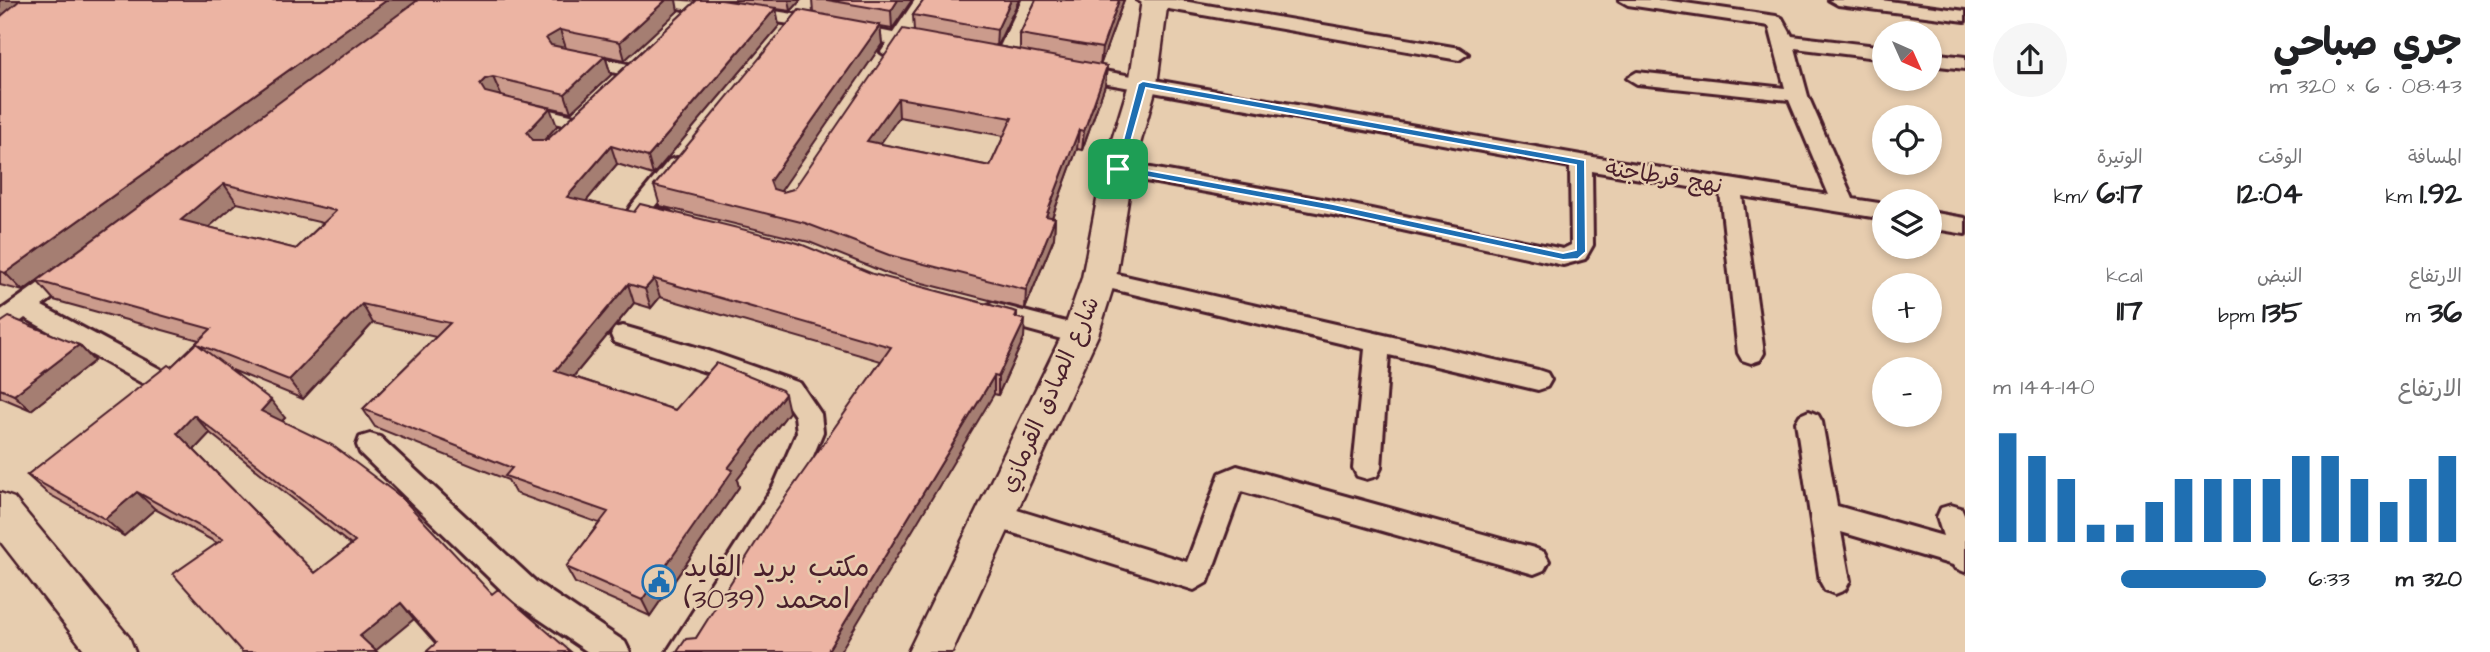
<!DOCTYPE html>
<html lang="ar">
<head>
<meta charset="utf-8">
<style>
	:root { --surface:#fff; --page:#f6f6f6; --text:#202124; --muted:#757577; --accent:#1f6fb2 }
	body { margin:0; font-family:"Architects Daughter","Playpen Sans Arabic",sans-serif; background:var(--page); color:var(--text); direction:rtl; height:100vh; display:flex; flex-direction:column; font-size:26px; white-space:nowrap }
	* { box-sizing:border-box; margin:0 }
	p { font-size:23px; color:var(--muted) }
	.icon { flex:none; width:38px; height:38px; fill:none; stroke:currentColor; stroke-width:2; stroke-linecap:round; stroke-linejoin:round }
	.map { position:relative; flex:1; overflow:hidden; direction:ltr }
	.details { display:flex; flex-direction:column; background:var(--surface); width:525px }
	.details>* { flex:none }
	.needle { width:46px; rotate:135deg }
	.buttons { position:absolute; left:1872px; top:21px; display:grid; gap:14px }
	.buttons a { display:grid; place-items:center; width:70px; height:70px; border-radius:50%; background:var(--surface); box-shadow:0 4px 10px #0003; font-size:35px }
	.pin { position:absolute; display:grid; place-items:center; width:60px; height:60px; color:#fff; margin:-30px; border-radius:14px; box-shadow:0 4px 10px #0006 }
	.round { display:grid; place-items:center; flex:none; width:74px; height:74px; border-radius:37px; background:var(--page) }
	.head { display:flex; align-items:center; justify-content:space-between; height:119px; padding:0 28px }
	h1 { font-size:38px; font-weight:700; line-height:52px }
	.metrics { display:grid; grid-template-columns:repeat(3,1fr); gap:10px; height:119px; padding:7px 28px }
	.metrics div { display:grid; align-content:center }
	.metrics b { font-size:30px; font-weight:700 }
	.metrics small { font-size:19px; font-weight:400 }
	.metrics p { font-size:19px }
	.chart { height:196px; padding:14px 28px }
	.chart p { display:flex; justify-content:space-between }
	.chart svg { width:100%; height:126px; margin-top:7px; stroke:var(--accent); stroke-width:6 }
	ul { padding:0 28px; list-style:none; font-size:23px }
	li { display:grid; grid-template-columns:112px 84px 1fr; align-items:center; height:52px }
	li i { height:18px; border-radius:9px; background:var(--accent) }
	main { display:flex; flex:1; min-height:0 }
	.map>svg:first-child { display:block }
	.lines { fill:none; stroke-linecap:round; stroke-linejoin:round }
	.street-casing { stroke:#4a1f2b; stroke-width:6 }
	.secondary-casing { stroke:#4a1f2b; stroke-width:5 }
	.street { fill:#e7cdaf; fill-rule:evenodd }
	.secondary { fill:#e7cdaf; fill-rule:evenodd }
	.wall { fill:#cb9b8c; stroke:#4a1f2b; stroke-width:2; fill-rule:evenodd }
	.shaded-wall { fill:#a57e72; stroke:#4a1f2b; stroke-width:2 }
	.building { fill:#ecb4a3; stroke:#4a1f2b; stroke-width:2; fill-rule:evenodd }
	.route { fill:#1f6fb2; stroke:#fff; stroke-width:2; fill-rule:evenodd }
	.labels { text-anchor:middle; stroke-width:5; stroke-linejoin:round; paint-order:stroke }
	.street-label { font-size:23px; fill:#4a1f2b; stroke:#e7cdaf }
	.near-poi-label { font-size:28px; fill:#4a1f2b; stroke:#e7cdaf; text-anchor:start }
</style>
</head>
<body>
<main>
<section class="details">
<div class="head"><div><h1>جري صباحي</h1><p>08:43 · 6 × 320 m</p></div><a class="round"><svg class="icon" aria-label="share" viewBox="0 0 24 24"><path d="M12 15V3M7 8l5-5 5 5M5 13v7h14v-7"/></svg></a></div>
<div class="metrics">
<div><p>المسافة</p><b>1.92<small> km</small></b></div>
<div><p>الوقت</p><b>12:04</b></div>
<div><p>الوتيرة</p><b>6:17<small> /km</small></b></div>
</div>
<div class="metrics">
<div><p>الارتفاع</p><b>36<small> m</small></b></div>
<div><p>النبض</p><b>135<small> bpm</small></b></div>
<div><p>kcal</p><b>117</b></div>
</div>
<div class="chart"><p><span>الارتفاع</span>140–144 m</p>
<svg viewBox="0 0 160 44" preserveAspectRatio="none"><path d="M5 44V6M15 44V14M25 44V22M35 44V38M45 44V38M55 44V30M65 44V22M75 44V22M85 44V22M95 44V22M105 44V14M115 44V14M125 44V22M135 44V30M145 44V22M155 44V14"/></svg>
</div>
<ul>
<li><b>320 m</b>6:33<i style="width:53%"></i></li>
</ul>
</section>
<div class="map">
<svg width="1965" height="652" viewBox="0 0 1965 652">
	<rect width="100%" height="100%" fill="#e7cdaf"/>
	<filter id="ink" filterUnits="userSpaceOnUse"><feTurbulence type="fractalNoise" baseFrequency=".0143" numOctaves="2"/><feDisplacementMap in="SourceGraphic" scale="14" xChannelSelector="R" yChannelSelector="G"/><feConvolveMatrix kernelMatrix="1 2 1 2 8 2 1 2 1" color-interpolation-filters="sRGB"/></filter>
	<g filter="url(#ink)">
		<g class="lines">
			<defs>
				<g id="street">
					<path d="M648,0c83,0 164,17 245,33l22,-33h18l-23,36 26,5 2,4 -9,6 -26,-5 -6,10 -7,2 -9,-6 6,-9 -90,-18 -140,-20z"/>
					<polygon points="1022,0 1040,0 1014,59 1011,63 997,63 994,59"/>
					<polygon points="1137,0 1177,0 1459,48 1468,54 1459,60 1146,5"/>
					<polygon points="1619,0 1664,0 1776,16 1782,18 1792,36 1885,47 1885,59 1795,48 1808,96 1853,199 1885,204 1885,219 1742,196 1764,353 1760,360 1751,363 1742,360 1738,353 1720,192 1592,171 1593,245 1585,259 1563,265 1333,215 1118,176 1110,174 1107,169 1110,164 1118,162 1333,201 1563,249 1571,245 1570,167 1075,78 1065,72 1075,66 1581,155 1829,195 1789,100 1637,84 1627,78 1637,72 1785,88 1769,26 1628,5"/>
					<polygon points="1829,0 1881,0 1965,11 1965,21 1838,5"/>
					<polygon points="576,53 637,66 640,70 630,76 569,63 566,59"/>
					<polygon points="1930,53 1965,57 1965,69 1930,65"/>
					<polygon points="521,103 583,118 586,122 583,126 576,128 514,113 511,109 514,105"/>
					<polygon points="677,158 685,160 688,165 654,207 670,212 673,217 670,222 662,225 631,216 628,211 631,206 669,160"/>
					<polygon points="1930,212 1965,218 1965,234 1930,228"/>
					<polygon points="71,264 79,266 83,272 79,278 42,306 160,369 164,376 160,383 151,386 142,383 25,318 9,330 0,333 0,311 63,266"/>
					<polygon points="1099,270 1538,370 1547,373 1551,380 1547,387 1538,390 1389,355 1381,468 1377,476 1367,479 1357,476 1353,468 1365,349 1091,284 1087,278 1091,272"/>
					<polygon points="993,303 1089,328 1092,335 1089,342 1080,344 984,318 981,312 984,306"/>
					<polygon points="623,326 706,350 800,383 821,414 823,432 795,499 700,652 667,652 774,485 797,432 795,416 782,397 614,342 611,335 614,328"/>
					<polygon points="1809,411 1818,415 1822,422 1837,506 1943,536 1937,517 1941,508 1951,505 1961,508 1965,517 1965,572 1955,568 1953,565 1841,532 1850,581 1845,590 1835,594 1825,590 1820,581 1796,422 1800,415"/>
					<polygon points="370,434 380,437 536,582 625,642 630,652 588,652 514,602 360,453 357,445 360,437"/>
					<polygon points="1237,466 1534,548 1544,552 1549,561 1544,570 1534,574 1241,491 1208,582 1194,590 994,527 984,524 980,515 984,506 994,503 1187,562 1220,473"/>
				</g>
				<g id="secondary">
					<polygon points="1142,0 1168,0 1157,84 1133,169 1116,278 1098,335 952,652 908,652 1062,335 1082,278 1103,169 1129,84"/>
					<polygon points="0,493 14,498 129,637 135,652 86,652 0,541"/>
				</g>
			</defs>
			<!-- street casing -->
			<use href="#street" class="street-casing"/>
			<!-- secondary casing -->
			<use href="#secondary" class="secondary-casing"/>
			<!-- street -->
			<use href="#street" class="street"/>
			<!-- secondary -->
			<use href="#secondary" class="secondary"/>
		</g>
		<!-- wall -->
		<g class="wall">
			<path d="M0,0l678,11 -53,49 -40,-8 20,4 6,19 -40,37 -72,-16 58,30 -13,14h3l150,-140h104l-10,11 -15,-2 3,17 -126,149 -36,-11 -31,37 431,111v6l7,20 -26,57 -4,-1 -298,244 185,-277 -221,-64 -9,11 -17,-5 -61,74 102,33 114,2 -52,68 2,7 -89,129 -75,-33 -9,-16 33,-44 -84,-30 -7,-13 -133,-53 -12,-18 73,-72 -63,-14 -70,76 -71,-29 53,48 -3,3 154,223 -22,-25 -197,-76 -62,-34 -31,27 -77,-43 -20,-18 144,-108 28,-27 -145,-40 -17,-19 185,-136 -199,146 -23,-6zM237,203l86,20 -27,26 -88,-22zM210,433l141,112 -36,28 -121,-123z"/>
			<path d="M812,0h100l-20,29 -12,-2 2,17 -102,147 3,1 11,-3 120,-158 -1,-16 11,-15h95l-22,46 23,4v-16l16,-34h88l-24,65 7,1 -2,19 -23,65 -5,-1 -25,69h3l-1,20 -29,71 -134,-34 -82,-33 -149,-36 -6,-20 159,-173zM899,117l105,19 -14,30 -110,-22z"/>
			<polygon points="0,323 79,345 94,361 31,410 0,397"/>
		</g>
		<!-- shaded-wall -->
		<g class="shaded-wall">
			<polygon points="0,0 27,0 0,22"/>
			<polygon points="387,0 420,0 23,291 5,273"/>
			<polygon points="666,0 676,0 678,11 625,60 620,42"/>
			<polygon points="789,0 801,0 791,11"/>
			<polygon points="898,0 912,0 892,29 891,11"/>
			<polygon points="1011,0 1019,0 996,48 997,30"/>
			<polygon points="1119,0 1124,0 1123,2 1100,66 1102,48"/>
			<polygon points="776,8 779,26 653,175 648,157"/>
			<polygon points="880,25 882,44 774,201 770,181"/>
			<polygon points="560,30 566,48 552,56 546,38"/>
			<polygon points="605,56 611,75 571,112 565,94"/>
			<polygon points="1107,66 1105,85 1082,150 1084,131"/>
			<polygon points="493,77 501,95 492,97 488,102 480,84 485,79"/>
			<polygon points="898,98 899,117 869,160 867,141"/>
			<polygon points="550,108 557,126 534,151 527,132"/>
			<polygon points="1079,130 1077,149 1045,236 1046,216"/>
			<polygon points="611,146 617,164 574,216 567,197"/>
			<polygon points="224,184 237,203 195,239 181,220"/>
			<polygon points="1055,218 1054,238 1025,309 1026,290"/>
			<polygon points="654,279 660,297 651,308 645,289"/>
			<polygon points="628,284 634,303 563,389 555,371"/>
			<polygon points="362,304 373,323 303,399 289,380"/>
			<polygon points="1025,320 1024,338 998,395 998,377"/>
			<polygon points="79,345 94,361 31,410 14,395"/>
			<polygon points="994,376 994,394 840,652 827,652"/>
			<polygon points="785,394 789,412 737,480 739,487 650,616 642,600 728,468"/>
			<polygon points="271,400 285,418 275,428 261,411"/>
			<polygon points="194,415 210,433 193,451 177,433"/>
			<polygon points="137,492 155,509 124,536 105,519"/>
			<polygon points="401,603 414,619 374,652 360,636"/>
		</g>
		<!-- building -->
		<g class="building">
			<polygon points="20,0 387,0 5,273 0,271 0,17"/>
			<path d="M418,0h248l-46,42 -60,-12 -14,8 5,7 54,11 -40,38 -72,-17 -8,2 -5,5 5,8 65,16 -23,24 6,8h14l150,-140h24l55,8 -128,149 -37,-11 -44,51 67,15 6,-8 158,39 75,31 144,38 -2,5 10,3 -27,57 -4,-1 -167,276h-150l9,-13 10,-1 77,-123 118,-168 -237,-68 -9,10 -17,-5 -73,87 120,39 41,-47 66,27 3,4 -57,74 5,2 -91,130 -76,-33 42,-55 -103,-36 7,-8 -149,-59 87,-86 -88,-19 -73,76 -92,-36 74,56 -10,11 71,34 69,52 91,97 6,-5 73,63h-145l10,-9 -35,-40 -41,33 17,16h-135l-69,-78 50,-35 -86,-47 -32,27 -78,-44 141,-110 3,2 40,-38 -174,-48zM224,184l112,27 -40,38 -115,-29zM194,415l161,127 -40,31 -138,-140z"/>
			<polygon points="827,0 898,0 891,11"/>
			<polygon points="924,0 1011,0 997,30 913,15"/>
			<polygon points="1036,0 1119,0 1102,48 1020,34"/>
			<path d="M799,10l81,15 -110,156 3,8 10,3 11,-3 109,-160 204,37 -23,65 -5,-1 -33,86 9,2 -29,72 -137,-35 -84,-32 -151,-37zM898,98l114,20 -22,48 -123,-25z"/>
			<polygon points="9,317 79,345 14,395 0,389 0,323"/>
		</g>
	</g>
	<!-- route -->
	<path class="route" d="M1143,81l442,79 1,92 -8,7 -15,1 -230,-49 -218,-40 23,-87zM1146,88l430,77v85l-13,3 -230,-49 -209,-38z"/>
	<!-- icons -->
	<defs>
		<symbol id="civic-ring" viewBox="-11 -11 22 22"><circle r="9.5" fill="#e7cdaf" stroke="#1f6fb2" stroke-width="1.5"/><path d="M-.6-6.5H3V-4.5H.6V-3L4-1V1h2V6H-6V1h2V-1L-.6-3ZM-1.2 2.5V6h2.4V2.5Z" fill="#1f6fb2"/></symbol>
	</defs>
	<g fill-rule="evenodd">
		<use href="#civic-ring" x="640" y="563" width="38" height="38"/>
	</g>
	<g class="labels">
		<!-- street labels -->
		<g class="street-label">
			<text transform="translate(1664 176) rotate(9)" y="8">نهج قرطاجنة</text>
			<text transform="translate(1049 394) rotate(-66)" y="8">شارع الصادق القرمازي</text>
		</g>
		<!-- near-poi labels -->
		<g class="near-poi-label">
			<text x="684" y="576">مكتب بريد القايد<tspan x="684" dy="32">امحمد (3039)</tspan></text>
		</g>
	</g>
</svg>
<div class="buttons">
<a><svg class="needle" viewBox="-14 -14 28 28"><path d="M0-13l5 13h-10z" fill="#e53935"/><path d="M0 13l5-13h-10z" fill="#757577"/></svg></a>
<a><svg class="icon" aria-label="locate" viewBox="0 0 24 24"><circle cx="12" cy="12" r="6"/><path d="M12 2v4M12 18v4M2 12h4M18 12h4"/></svg></a>
<a><svg class="icon" aria-label="layers" viewBox="0 0 24 24"><path d="M12 4l9 5-9 5-9-5zM3 14l9 5 9-5"/></svg></a>
<a>+</a>
<a>−</a>
</div>
<div class="pin" style="left:1118px;top:169px;background:#1e9e55"><svg class="icon" aria-label="arrive" viewBox="0 0 24 24"><path d="M6 21V4h12l-3 4 3 4H6"/></svg></div>
</div>
</main>
</body>
</html>
